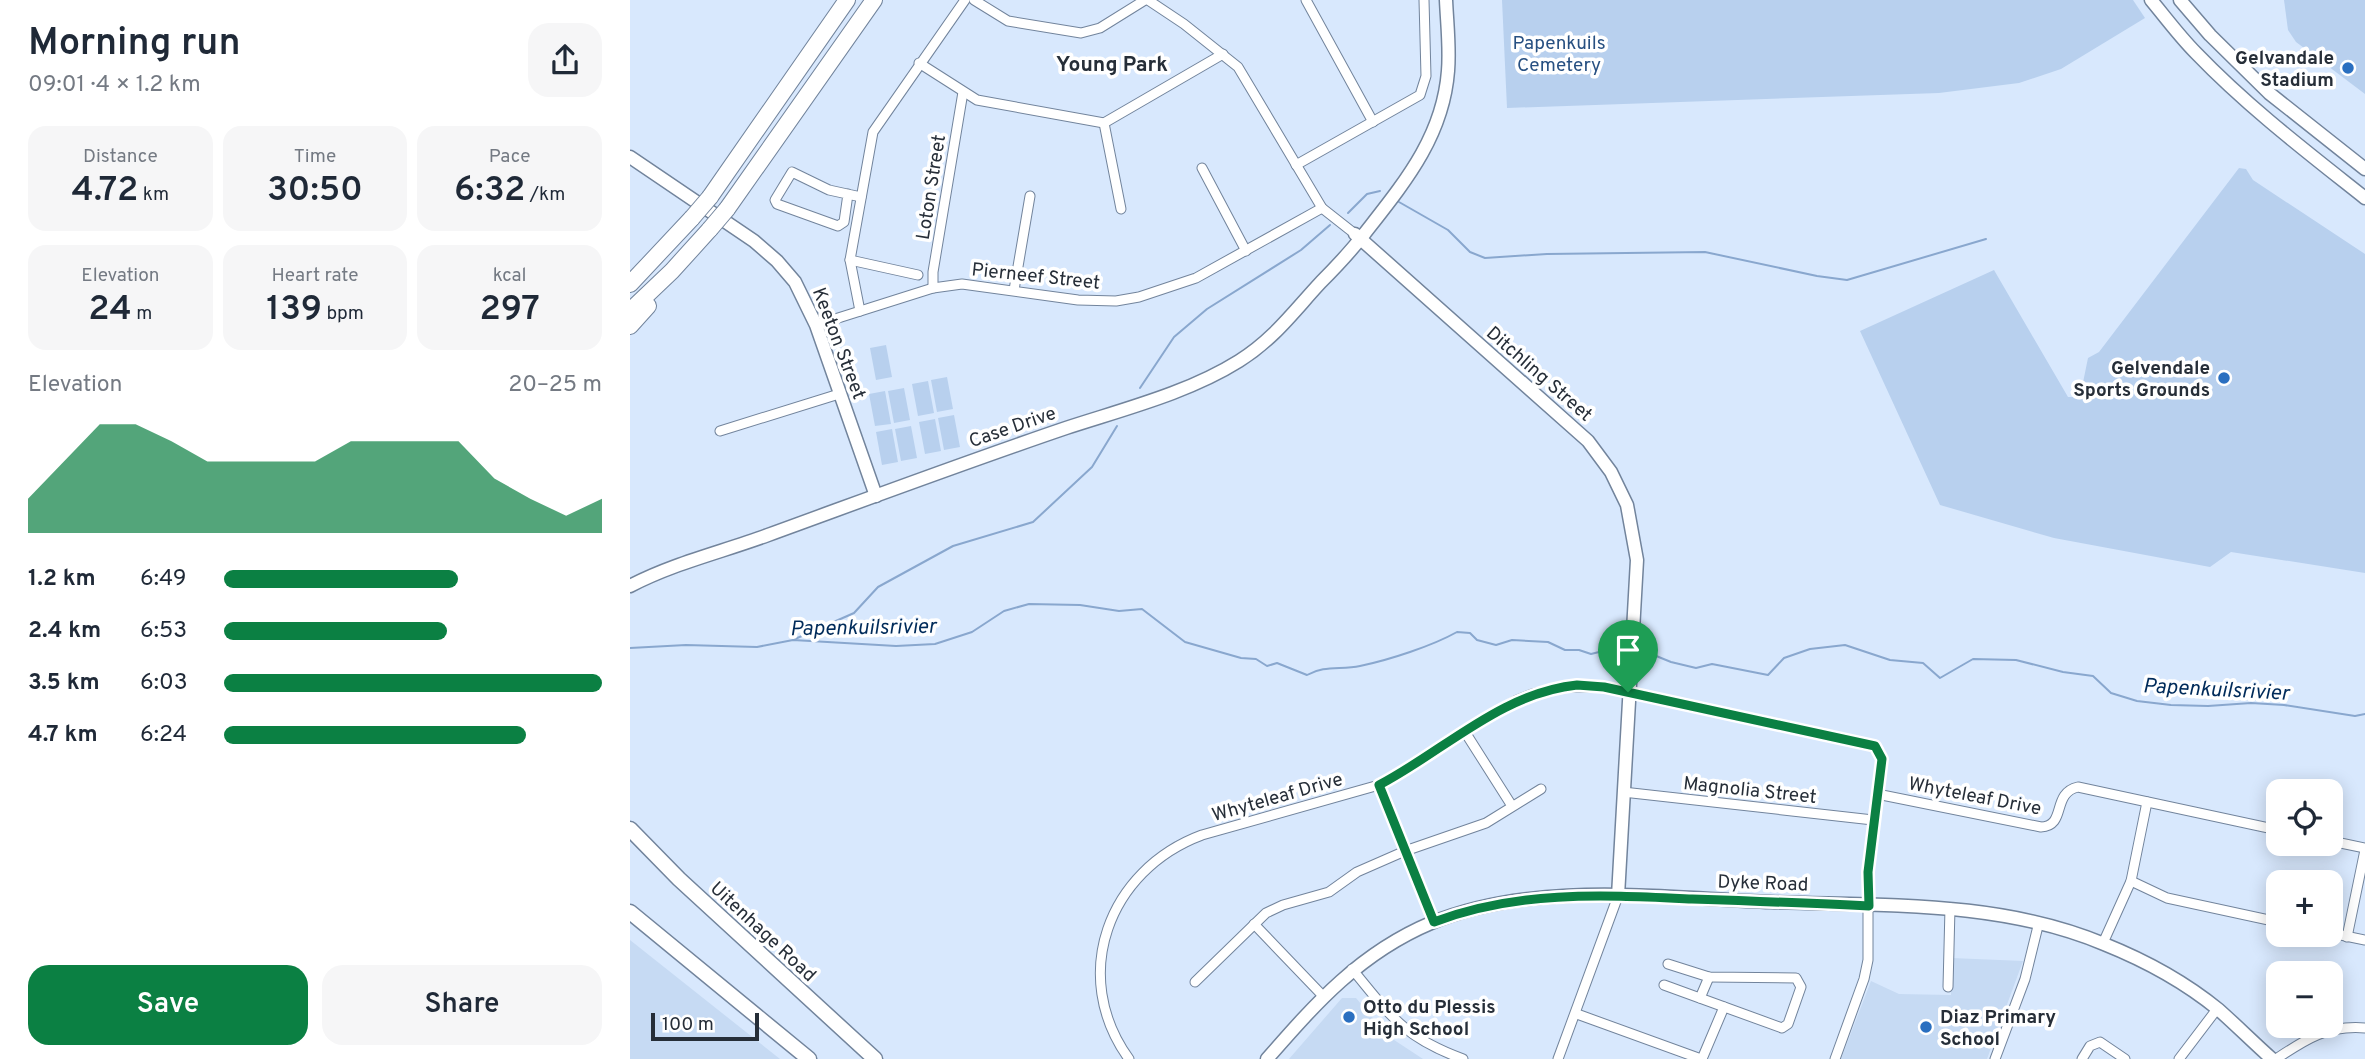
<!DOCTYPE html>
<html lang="en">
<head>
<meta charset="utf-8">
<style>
	:root { --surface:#fff; --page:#f6f6f7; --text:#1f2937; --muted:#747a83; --accent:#0b8043 }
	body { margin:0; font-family:Overpass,sans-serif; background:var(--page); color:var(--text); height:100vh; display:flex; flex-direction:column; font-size:26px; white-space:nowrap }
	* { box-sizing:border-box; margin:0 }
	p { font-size:23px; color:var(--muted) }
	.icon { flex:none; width:38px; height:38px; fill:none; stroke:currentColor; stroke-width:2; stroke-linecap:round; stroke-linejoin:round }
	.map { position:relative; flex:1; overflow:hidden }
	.side { display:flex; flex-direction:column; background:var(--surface); width:630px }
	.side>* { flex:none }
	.buttons { position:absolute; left:1636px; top:779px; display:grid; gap:14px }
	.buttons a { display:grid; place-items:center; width:77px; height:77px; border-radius:14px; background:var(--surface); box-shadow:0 4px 18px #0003; font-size:35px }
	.scale { position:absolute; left:21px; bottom:18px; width:108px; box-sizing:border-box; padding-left:7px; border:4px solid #262e38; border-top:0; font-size:19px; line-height:24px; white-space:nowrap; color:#262e38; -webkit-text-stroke:5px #fff; paint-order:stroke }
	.pin { position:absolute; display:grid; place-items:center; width:60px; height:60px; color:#fff; margin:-72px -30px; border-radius:50% 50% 50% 0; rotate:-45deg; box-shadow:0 0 7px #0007 }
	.pin .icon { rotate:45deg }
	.round { display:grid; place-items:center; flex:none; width:74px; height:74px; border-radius:21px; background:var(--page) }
	.summary { display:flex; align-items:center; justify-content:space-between; height:119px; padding:0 28px }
	h1 { font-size:38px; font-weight:600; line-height:52px }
	.figures { display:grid; grid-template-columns:repeat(3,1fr); gap:10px; height:119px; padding:7px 28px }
	.figures div { display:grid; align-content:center; border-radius:18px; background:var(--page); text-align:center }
	.figures b { font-size:35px; font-weight:600 }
	.figures small { font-size:19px; font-weight:400 }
	.figures p { font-size:19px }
	.chart { height:196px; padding:14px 28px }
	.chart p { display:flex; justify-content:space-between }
	.chart svg { width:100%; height:126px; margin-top:7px; fill:var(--accent); opacity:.7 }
	.cta { display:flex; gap:14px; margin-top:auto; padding:14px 28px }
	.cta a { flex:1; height:80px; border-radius:21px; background:var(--accent); color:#fff; font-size:28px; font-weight:600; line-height:80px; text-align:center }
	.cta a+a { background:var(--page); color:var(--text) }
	ul { padding:0 28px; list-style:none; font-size:23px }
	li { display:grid; grid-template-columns:112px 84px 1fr; align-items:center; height:52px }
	li i { height:18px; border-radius:9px; background:var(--accent) }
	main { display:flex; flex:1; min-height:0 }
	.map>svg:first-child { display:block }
	.built { fill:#c6daf3 }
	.green { fill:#b8d0ee }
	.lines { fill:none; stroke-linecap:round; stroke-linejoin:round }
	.stream { stroke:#89a7ce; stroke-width:2 }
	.street-casing { stroke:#72849c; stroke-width:11 }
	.secondary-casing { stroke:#72849c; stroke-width:15 }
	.primary-casing { stroke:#72849c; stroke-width:17 }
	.highway-casing { stroke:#72849c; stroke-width:18 }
	.street { stroke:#fff; stroke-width:9 }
	.secondary { stroke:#fff; stroke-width:12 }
	.primary { stroke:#fff; stroke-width:14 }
	.highway { stroke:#fff; stroke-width:16 }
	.highway-bridge-casing { stroke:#72849c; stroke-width:18; stroke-linecap:butt }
	.highway-bridge { stroke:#fff; stroke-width:16 }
	.route-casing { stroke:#fff; stroke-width:14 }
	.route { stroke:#0b8043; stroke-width:9 }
	.poi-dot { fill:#2a6fc0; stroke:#fff; stroke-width:2.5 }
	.labels { text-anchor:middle; stroke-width:7; stroke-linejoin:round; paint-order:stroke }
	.park-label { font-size:19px; fill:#275082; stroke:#fff }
	.poi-label { font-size:19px; font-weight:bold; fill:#262e38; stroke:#fff; text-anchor:end }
	.street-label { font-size:19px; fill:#262e38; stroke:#fff }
	.neighbourhood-label { font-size:21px; font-weight:bold; fill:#262e38; stroke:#fff }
	.water-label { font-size:21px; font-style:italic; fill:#002b5a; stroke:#fff }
</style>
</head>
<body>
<main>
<section class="side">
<div class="summary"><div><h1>Morning run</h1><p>09:01 · 4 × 1.2 km</p></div><a class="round"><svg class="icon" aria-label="share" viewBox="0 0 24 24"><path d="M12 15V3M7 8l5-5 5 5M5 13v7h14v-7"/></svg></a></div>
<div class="figures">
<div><p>Distance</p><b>4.72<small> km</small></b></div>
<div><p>Time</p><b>30:50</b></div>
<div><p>Pace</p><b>6:32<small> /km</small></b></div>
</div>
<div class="figures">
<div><p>Elevation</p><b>24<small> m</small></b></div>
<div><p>Heart rate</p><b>139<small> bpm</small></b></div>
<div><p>kcal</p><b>297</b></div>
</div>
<div class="chart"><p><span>Elevation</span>20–25 m</p>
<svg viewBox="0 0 160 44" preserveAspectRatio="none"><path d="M0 44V32L10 19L20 6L30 6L40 12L50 19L60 19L70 19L80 19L90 12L100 12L110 12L120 12L130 25L140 32L150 38L160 32V44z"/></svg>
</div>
<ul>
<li><b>1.2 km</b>6:49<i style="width:62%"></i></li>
<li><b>2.4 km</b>6:53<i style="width:59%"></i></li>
<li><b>3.5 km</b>6:03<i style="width:100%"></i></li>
<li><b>4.7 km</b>6:24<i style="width:80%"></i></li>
</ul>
<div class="cta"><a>Save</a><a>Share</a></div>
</section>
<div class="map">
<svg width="1735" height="1059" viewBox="0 0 1735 1059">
	<rect width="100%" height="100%" fill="#d8e8fd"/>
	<!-- built -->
	<g class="built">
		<polygon points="0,940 150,1059 0,1059"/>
		<polygon points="1322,958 1393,961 1357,1059 1211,1059 1241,981 1269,994 1321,995"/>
		<polygon points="712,998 726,998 758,1036 793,1059 659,1059"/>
	</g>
	<!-- green -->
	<g class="green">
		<polygon points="872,0 1503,0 1515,18 1431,69 1389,83 1309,93 877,108"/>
		<polygon points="1654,0 1735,0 1735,94 1666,42 1658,30"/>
		<polygon points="1609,168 1616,169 1623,180 1735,254 1735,573 1601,552 1580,567 1424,538 1310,505 1230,331 1364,270 1438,397 1450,397 1458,358 1469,352"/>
		<polygon points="256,345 262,377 246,380 240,348"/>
		<polygon points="317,377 323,409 307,412 301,380"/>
		<polygon points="298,381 304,413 288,416 282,384"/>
		<polygon points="274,388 280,420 264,423 258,391"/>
		<polygon points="255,391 261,424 245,426 239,394"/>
		<polygon points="324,415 330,447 314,450 308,418"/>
		<polygon points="305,419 311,451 295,454 289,422"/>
		<polygon points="281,426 287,458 271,461 265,429"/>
		<polygon points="262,429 268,462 252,465 246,432"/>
	</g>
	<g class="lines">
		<!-- stream -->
		<g class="stream">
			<polyline points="769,202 818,230 840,252 855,258 917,254 1075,252 1187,276 1217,280 1356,239"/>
			<polyline points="718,213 737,194 750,191"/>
			<polyline points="510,388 544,337 577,309 671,250 700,225"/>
			<polyline points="165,639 224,613 248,587 323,546 403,522 462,467 487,426"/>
			<path d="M0,648l56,-3 71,2 36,-7 103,6 39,-2 37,-12 32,-21 25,-7 51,1 39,6 23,-2 43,33 56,16 15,1 11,7 10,-3 30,12c17,-10 34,-5 53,-9 29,-6 72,-20 97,-34l13,1 7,7 19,5 16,-5 36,2 17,8h14l12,4 16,-4 19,-1"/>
			<polyline points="1009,649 1041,662 1066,668 1082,664 1138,675 1154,658 1180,649 1215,645 1260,660 1293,663 1310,678 1343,659 1386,660 1433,672 1463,676 1481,693 1507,701 1541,705 1578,706 1621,703 1654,705 1725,716 1735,714"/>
		</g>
		<defs>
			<g id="street">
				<polyline points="344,0 378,21 451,33 470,28 515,0"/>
				<polyline points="518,0 554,24 608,67 692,208 725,234"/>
				<polyline points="676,0 743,122"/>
				<polyline points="289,63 347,100 474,123 593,54"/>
				<polyline points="474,123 491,209"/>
				<polyline points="666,165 790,95 796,76 794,0"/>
				<polyline points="572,168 616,251"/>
				<polyline points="218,194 214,222 208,226 147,204 145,200 162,172 199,190 231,197"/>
				<polyline points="220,260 288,275"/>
				<polyline points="303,288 303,272 333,92"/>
				<polyline points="384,290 400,196"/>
				<polyline points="230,311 220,260 243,132 335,0"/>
				<polyline points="186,325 303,288 332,284 448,300 486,301 509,297 566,278 692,208"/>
				<polyline points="90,431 209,394"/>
				<polyline points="835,732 882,806"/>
				<polyline points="749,785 804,922"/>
				<polyline points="993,792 1243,820"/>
				<polyline points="1701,841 1735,848"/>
				<polyline points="1501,881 1537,898 1648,922"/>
				<polyline points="624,924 693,996"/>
				<polyline points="1701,933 1735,940"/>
				<polyline points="1717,937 1735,850"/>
				<polyline points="1473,943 1501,881 1517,802"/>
				<path d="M722,969c39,47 51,68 111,90"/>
				<polyline points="565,982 636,913 653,905 699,892 727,872 775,851 856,823 911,789"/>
				<polyline points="1034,985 1152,1028 1158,1024 1171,987 1166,978 1079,977 1038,964"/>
				<polyline points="1318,987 1320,908"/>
				<polyline points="1070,998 1079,977"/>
				<polyline points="947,1014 1071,1059"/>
				<path d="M499,1059c-60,-83 -21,-189 73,-224l177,-50 138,-85 15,-6 30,-7h41l269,58c17,9 7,33 5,49l164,33c26,-1 10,-34 37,-40l200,43"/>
				<polyline points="928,1059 988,896"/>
				<polyline points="1072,1059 1094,1007"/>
				<polyline points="1205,1059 1234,979 1238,960 1238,872 1247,794"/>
				<polyline points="1365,1059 1395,979 1409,922"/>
				<polyline points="1452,1059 1460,1046 1470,1042 1495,1059"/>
				<polyline points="1549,1059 1587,1009"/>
				<path d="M1646,1059c30,-20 51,-34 89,-31"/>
			</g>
			<g id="secondary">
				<path d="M1521,0c15,18 29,37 45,53 52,54 111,99 169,145"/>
				<polyline points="1550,0 1580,35 1639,93 1735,169"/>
				<polyline points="0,157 124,241 147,261 165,282 186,325 246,496"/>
				<polyline points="725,234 958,441 981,472 997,505 1007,560 988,896"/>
				<path d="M0,586c44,-23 92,-34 138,-51 99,-36 198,-73 298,-107 58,-19 122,-35 173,-67 35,-22 55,-50 82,-79 16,-16 30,-31 44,-49 39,-50 78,-96 83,-162 2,-23 -1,-48 -2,-71"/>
				<path d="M637,1059c49,-56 93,-106 164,-136 104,-43 230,-25 340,-21 112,4 228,-2 333,42 40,16 82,39 115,66 18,16 35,33 53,49"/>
			</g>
			<g id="primary">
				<polyline points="0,829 49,879 245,1059"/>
				<polyline points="0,912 179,1059"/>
			</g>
			<g id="highway">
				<polyline points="80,197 217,0"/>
				<polyline points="97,209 244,0"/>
				<polyline points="0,284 62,218"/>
				<polyline points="0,311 42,271 80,229"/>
				<polyline points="0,326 18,306"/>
			</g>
		</defs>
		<!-- street casing -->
		<use href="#street" class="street-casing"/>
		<!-- secondary casing -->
		<use href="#secondary" class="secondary-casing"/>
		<!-- primary casing -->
		<use href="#primary" class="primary-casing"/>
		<!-- highway casing -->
		<use href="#highway" class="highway-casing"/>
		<!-- street -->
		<use href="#street" class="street"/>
		<!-- secondary -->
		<use href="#secondary" class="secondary"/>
		<!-- primary -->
		<use href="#primary" class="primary"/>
		<!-- highway -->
		<use href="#highway" class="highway"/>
		<defs>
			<g id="highway-bridge">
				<polyline points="62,218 80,197"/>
				<polyline points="80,229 97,209"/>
			</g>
		</defs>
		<!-- highway-bridge casing -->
		<use href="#highway-bridge" class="highway-bridge-casing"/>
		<!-- highway-bridge -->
		<use href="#highway-bridge" class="highway-bridge"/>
	</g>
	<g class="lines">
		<defs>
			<path id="route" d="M947,685l27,2 271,59 7,13 -14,113 1,34c-59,-3 -118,-5 -177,-7 -88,-4 -174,-9 -258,23l-55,-137c65,-34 122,-92 198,-100z"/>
		</defs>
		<!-- route casing -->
		<use href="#route" class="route-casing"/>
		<!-- route -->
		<use href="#route" class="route"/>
	</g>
	<!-- markers -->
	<g class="poi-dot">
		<circle cx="1718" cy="68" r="7"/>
		<circle cx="1594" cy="378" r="7"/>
		<circle cx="719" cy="1017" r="7"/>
		<circle cx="1296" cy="1027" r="7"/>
	</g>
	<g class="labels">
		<!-- park labels -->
		<g class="park-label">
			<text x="929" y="49">Papenkuils<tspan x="929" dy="22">Cemetery</tspan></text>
		</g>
		<!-- poi labels -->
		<g class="poi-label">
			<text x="1704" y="64">Gelvandale<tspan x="1704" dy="22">Stadium</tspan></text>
			<text x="1580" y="374">Gelvendale<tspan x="1580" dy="22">Sports Grounds</tspan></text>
			<text x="733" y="1013" text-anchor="start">Otto du Plessis<tspan x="733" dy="22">High School</tspan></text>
			<text x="1310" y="1023" text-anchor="start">Diaz Primary<tspan x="1310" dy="22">School</tspan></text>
		</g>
		<!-- street labels -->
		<g class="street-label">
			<text transform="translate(300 187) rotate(-81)" y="7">Loton Street</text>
			<text transform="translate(406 275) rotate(6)" y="7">Pierneef Street</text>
			<text transform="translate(210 343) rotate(69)" y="7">Keeton Street</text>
			<text transform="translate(910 373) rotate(41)" y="7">Ditchling Street</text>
			<text transform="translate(382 426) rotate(-19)" y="7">Case Drive</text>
			<text transform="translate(1120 789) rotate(6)" y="7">Magnolia Street</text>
			<text transform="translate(1345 795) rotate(11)" y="7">Whyteleaf Drive</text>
			<text transform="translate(647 796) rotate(-16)" y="7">Whyteleaf Drive</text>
			<text transform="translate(1133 882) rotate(2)" y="7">Dyke Road</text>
			<text transform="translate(134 931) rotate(43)" y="7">Uitenhage Road</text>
		</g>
		<!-- neighbourhood labels -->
		<g class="neighbourhood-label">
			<text x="482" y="71">Young Park</text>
		</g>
		<!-- water labels -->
		<g class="water-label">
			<text transform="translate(233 627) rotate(-1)" y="7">Papenkuilsrivier</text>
			<text transform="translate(1586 689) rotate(3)" y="7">Papenkuilsrivier</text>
		</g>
	</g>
</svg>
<div class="buttons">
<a><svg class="icon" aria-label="locate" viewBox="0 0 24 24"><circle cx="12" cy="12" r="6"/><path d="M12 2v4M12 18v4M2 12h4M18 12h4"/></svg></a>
<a>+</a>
<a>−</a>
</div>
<div class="scale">100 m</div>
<div class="pin" style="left:998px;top:692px;background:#1e9e55"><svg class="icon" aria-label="arrive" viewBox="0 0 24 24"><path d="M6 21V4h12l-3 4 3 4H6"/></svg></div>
</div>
</main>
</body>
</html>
